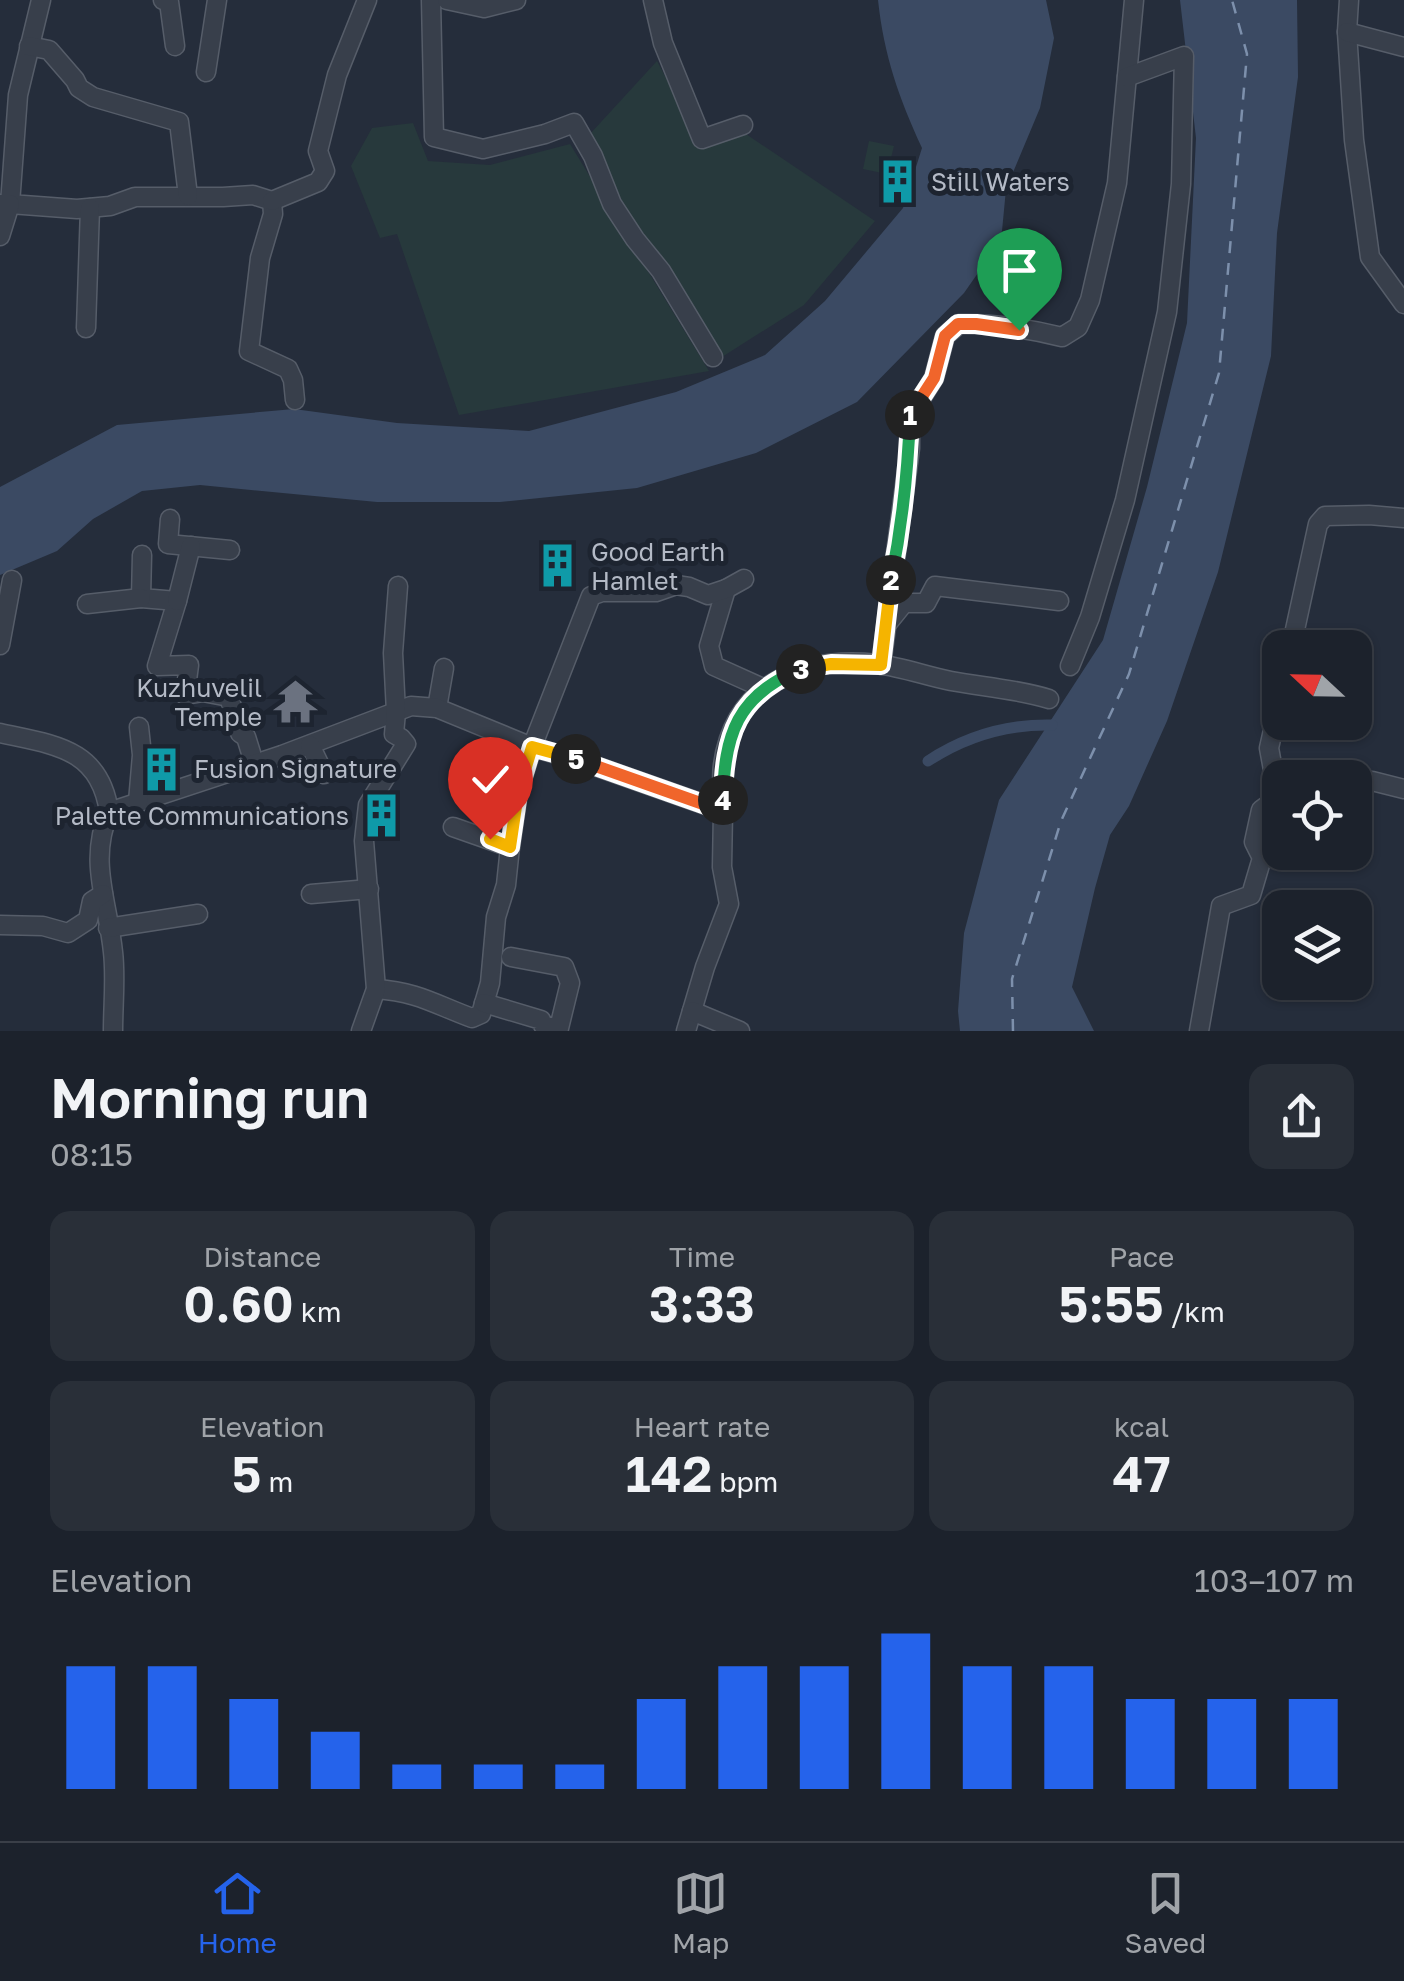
<!DOCTYPE html>
<html lang="en">
<head>
<meta charset="utf-8">
<style>
	:root { --surface:#1c222c; --page:#292f38; --text:#f1f3f6; --muted:#a0a4a9; --line:#3a3f48; --accent:#2563eb }
	body { margin:0; font-family:"Golos Text",sans-serif; background:var(--page); color:var(--text); height:100vh; display:flex; flex-direction:column; font-size:38px; white-space:nowrap }
	* { box-sizing:border-box; margin:0 }
	p { font-size:32px; color:var(--muted) }
	.icon { flex:none; width:55px; height:55px; fill:none; stroke:currentColor; stroke-width:2; stroke-linecap:round; stroke-linejoin:round }
	.map { position:relative; height:1031px; overflow:hidden }
	.sheet { display:flex; flex-direction:column; background:var(--surface); flex:1 }
	.sheet>* { flex:none }
	.needle { width:65px; rotate:292deg }
	.controls { position:absolute; left:1262px; top:630px; display:grid; gap:20px }
	.controls a { display:grid; place-items:center; width:110px; height:110px; border-radius:20px; background:var(--surface); box-shadow:0 2px 8px #0004,0 0 0 2px var(--line); font-size:50px }
	.pin { position:absolute; display:grid; place-items:center; width:85px; height:85px; color:#fff; margin:-102px -42px; border-radius:50% 50% 50% 0; rotate:-45deg; box-shadow:0 0 10px #0007 }
	.pin .icon { rotate:45deg }
	.km { position:absolute; width:50px; height:50px; margin:-25px; border-radius:50%; background:#222; color:#fff; font-size:28px; line-height:50px; text-align:center }
	.round { display:grid; place-items:center; flex:none; width:105px; height:105px; border-radius:20px; background:var(--page) }
	.head { display:flex; align-items:center; justify-content:space-between; height:170px; padding:0 50px }
	h1 { font-size:55px; font-weight:600; line-height:75px }
	.stats { display:grid; grid-template-columns:repeat(3,1fr); gap:15px; height:170px; padding:10px 50px }
	.stats div { display:grid; align-content:center; border-radius:20px; background:var(--page); text-align:center }
	.stats b { font-size:50px; font-weight:600 }
	.stats small { font-size:28px; font-weight:400 }
	.stats p { font-size:28px }
	.chart { height:280px; padding:20px 50px }
	.chart p { display:flex; justify-content:space-between }
	.chart svg { width:100%; height:180px; margin-top:10px; stroke:var(--accent); stroke-width:6 }
	.tab-bar { display:flex; justify-content:space-around; align-items:center; height:140px; border-top:2px solid var(--line); background:var(--surface); font-size:28px; color:var(--muted) }
	.tab-bar a { display:grid; justify-items:center; gap:5px }
	.tab-bar .on { color:var(--accent) }
	.map>svg:first-child { display:block }
	.green { fill:#27393c }
	.water { fill:#3b4a63 }
	.lines { fill:none; stroke-linecap:round; stroke-linejoin:round }
	.canal { stroke:#3b4a63; stroke-width:11 }
	.ferry { stroke:#7d90ac; stroke-width:2.5; stroke-dasharray:12 10; stroke-linecap:butt }
	.minor-casing { stroke:#565d69; stroke-width:21 }
	.minor { stroke:#383f4b; stroke-width:18 }
	.split-1-casing { stroke:#fff; stroke-width:20 }
	.split-2-casing { stroke:#fff; stroke-width:20 }
	.split-3-casing { stroke:#fff; stroke-width:20 }
	.split-4-casing { stroke:#fff; stroke-width:20 }
	.split-5-casing { stroke:#fff; stroke-width:20 }
	.split-6-casing { stroke:#fff; stroke-width:20 }
	.split-1 { stroke:#f0652b; stroke-width:12 }
	.split-2 { stroke:#22a559; stroke-width:12 }
	.split-3 { stroke:#f5b400; stroke-width:12 }
	.split-4 { stroke:#22a559; stroke-width:12 }
	.split-5 { stroke:#f0652b; stroke-width:12 }
	.split-6 { stroke:#f5b400; stroke-width:12 }
	.labels { text-anchor:middle; stroke-width:10; stroke-linejoin:round; paint-order:stroke }
	.poi-label { font-size:25px; fill:#b4bac6; stroke:#1d2430; text-anchor:start }
</style>
</head>
<body>
<div class="map">
<svg width="1404" height="1031" viewBox="0 0 1404 1031">
	<rect width="100%" height="100%" fill="#252d3b"/>
	<!-- green -->
	<g class="green">
		<polygon points="657,61 701,144 743,132 875,221 804,305 722,357 671,273 619,201 590,134"/>
		<polygon points="413,123 428,161 490,165 570,144 709,371 459,415 397,234 380,238 351,166 372,128"/>
		<polygon points="869,141 894,146 887,174 863,169"/>
	</g>
	<!-- water -->
	<g class="water">
		<path d="M878,0h168l8,38 -14,70 -34,81 -4,42 -10,22 -28,40 -107,109 -101,51 -119,35 -137,14h-123l-177,-17 -58,6 -49,28 -36,32 -57,24v-88l117,-62 177,-16 103,14 132,8 147,-39 89,-37 60,-54 78,-93 19,-60c-23,-50 -38,-92 -44,-148z"/>
		<polygon points="1180,0 1297,0 1298,77 1277,233 1271,356 1218,572 1167,721 1129,806 1110,835 1095,888 1072,987 1094,1031 960,1031 958,1011 964,933 999,800 1103,640 1147,487 1187,323 1196,138"/>
	</g>
	<g class="lines">
		<!-- canal -->
		<path class="canal" d="M928,761c38,-25 78,-37 124,-36"/>
		<!-- ferry -->
		<polyline class="ferry" points="1013,1031 1012,979 1061,821 1129,674 1219,373 1247,54 1232,0"/>
		<defs>
			<g id="minor">
				<polyline points="41,0 18,95 10,204 77,209 110,206 135,197 223,197 253,195 272,201 273,214 260,258 249,351 288,369 293,380 295,400"/>
				<polyline points="163,0 169,2 175,46"/>
				<polyline points="431,0 434,137 483,149 545,134 574,123 593,156 612,204 635,239 661,271 713,357"/>
				<polyline points="447,0 484,8 516,0"/>
				<polyline points="653,0 663,43 702,139 743,125"/>
				<polyline points="1349,0 1347,32 1354,140 1370,257 1404,304"/>
				<polyline points="1347,32 1404,47"/>
				<polyline points="29,46 49,50 75,80 79,88 93,97 179,122 188,196"/>
				<polyline points="206,72 217,0"/>
				<polyline points="272,201 318,182 325,171 318,151 337,75 367,0"/>
				<polyline points="0,236 10,204 0,204"/>
				<polyline points="86,328 90,208"/>
				<polyline points="170,519 168,544 230,550"/>
				<polyline points="142,555 141,598 177,601 157,666 189,665 185,695 203,692 229,697 240,733 246,737 251,753 250,766"/>
				<polyline points="726,589 709,646 714,666 765,689"/>
				<polyline points="177,601 191,546"/>
				<polyline points="87,604 141,598"/>
				<polyline points="887,624 904,603 926,603 935,586 1059,601"/>
				<polyline points="0,645 12,580"/>
				<polyline points="1291,648 1318,524 1325,516 1369,515 1404,518"/>
				<path d="M881,665l29,-217v-32l24,-38 11,-42 14,-12c32,-1 72,5 103,13l16,-10 12,-27 27,-117 17,-183"/>
				<polyline points="1070,666 1090,617 1125,500 1167,312 1181,184 1184,56 1127,77"/>
				<polyline points="437,708 444,668"/>
				<path d="M0,733c54,12 100,15 109,79l173,-57 129,-49 26,2 95,39 49,14 142,50 -1,56 7,37 -24,63 -19,64"/>
				<polyline points="310,745 324,774"/>
				<polyline points="1355,781 1372,781 1404,789"/>
				<polyline points="1278,797 1269,748 1280,699"/>
				<polyline points="138,802 142,755 139,727"/>
				<path d="M723,811c0,-15 -2,-32 0,-46 11,-81 80,-109 154,-101 25,3 49,12 74,17 33,6 66,8 98,18"/>
				<path d="M109,812c-21,49 -1,90 4,140 3,25 0,53 0,79"/>
				<polyline points="510,847 518,793 532,747 591,596 602,592 656,592 676,585 689,587 708,595 726,589 744,579"/>
				<polyline points="311,894 369,889"/>
				<polyline points="0,925 43,926 68,933 88,920 92,901 103,894"/>
				<polyline points="108,928 198,914"/>
				<path d="M376,989c42,3 58,15 96,29l9,-4 9,-31 6,-66 10,-32 4,-38 -57,-20"/>
				<polyline points="484,1003 541,1020 543,1025 559,1028 570,983 564,967 511,957"/>
				<polyline points="692,1011 740,1031"/>
				<polyline points="361,1031 376,989 364,841 368,805 406,744 401,738 394,734 396,712 393,653 398,586"/>
				<polyline points="1199,1031 1221,906 1251,895 1262,858 1254,842 1261,810 1280,796"/>
			</g>
		</defs>
		<!-- minor casing -->
		<use href="#minor" class="minor-casing"/>
		<!-- minor -->
		<use href="#minor" class="minor"/>
	</g>
	<g class="lines">
		<defs>
			<polyline id="split-1" points="910,415 934,378 945,336 958,324 976,324 1019,330"/>
			<path id="split-2" d="M891,580c11,-54 17,-110 19,-165"/>
			<polyline id="split-3" points="801,669 831,664 881,665 891,580"/>
			<path id="split-4" d="M723,800c1,-65 14,-105 78,-131"/>
			<polyline id="split-5" points="576,759 723,811 723,800"/>
			<polyline id="split-6" points="490,839 510,847 518,793 532,747 576,759"/>
		</defs>
		<!-- split-1 casing -->
		<use href="#split-1" class="split-1-casing"/>
		<!-- split-2 casing -->
		<use href="#split-2" class="split-2-casing"/>
		<!-- split-3 casing -->
		<use href="#split-3" class="split-3-casing"/>
		<!-- split-4 casing -->
		<use href="#split-4" class="split-4-casing"/>
		<!-- split-5 casing -->
		<use href="#split-5" class="split-5-casing"/>
		<!-- split-6 casing -->
		<use href="#split-6" class="split-6-casing"/>
		<!-- split-1 -->
		<use href="#split-1" class="split-1"/>
		<!-- split-2 -->
		<use href="#split-2" class="split-2"/>
		<!-- split-3 -->
		<use href="#split-3" class="split-3"/>
		<!-- split-4 -->
		<use href="#split-4" class="split-4"/>
		<!-- split-5 -->
		<use href="#split-5" class="split-5"/>
		<!-- split-6 -->
		<use href="#split-6" class="split-6"/>
	</g>
	<!-- icons -->
	<defs>
		<symbol id="building-bare" viewBox="-9 -9 18 18"><path d="M-4-6H4V6H1V3H-1V6H-4ZM-2.5-4.3h1.7v1.8h-1.7ZM.8-4.3h1.7v1.8H.8ZM-2.5-1h1.7V.8h-1.7ZM.8-1h1.7V.8H.8Z" fill="#0f9aa8" stroke="#1d2430" stroke-width="2.5" paint-order="stroke"/></symbol>
		<symbol id="temple-bare" viewBox="-9 -9 18 18"><path d="M0-6L5-2H3V0L6.5 2.5H4V6H1.5V3h-3V6H-4V2.5H-6.5L-3 0V-2H-5Z" fill="#6b7280" stroke="#1d2430" stroke-width="2.5" paint-order="stroke"/></symbol>
	</defs>
	<g fill-rule="evenodd">
		<use href="#building-bare" x="866" y="150" width="63" height="63"/>
		<use href="#building-bare" x="526" y="534" width="63" height="63"/>
		<use href="#temple-bare" x="264" y="670" width="63" height="63"/>
		<use href="#building-bare" x="130" y="738" width="63" height="63"/>
		<use href="#building-bare" x="350" y="784" width="63" height="63"/>
	</g>
	<g class="labels">
		<!-- poi labels -->
		<g class="poi-label">
			<text x="931" y="191">Still Waters</text>
			<text x="591" y="561">Good Earth<tspan x="591" dy="29">Hamlet</tspan></text>
			<text x="262" y="697" text-anchor="end">Kuzhuvelil<tspan x="262" dy="29">Temple</tspan></text>
			<text x="194" y="778">Fusion Signature</text>
			<text x="349" y="825" text-anchor="end">Palette Communications</text>
		</g>
	</g>
</svg>
<div class="controls">
<a><svg class="needle" viewBox="-14 -14 28 28"><path d="M0-13l5 13h-10z" fill="#e53935"/><path d="M0 13l5-13h-10z" fill="#a0a4a9"/></svg></a>
<a><svg class="icon" aria-label="locate" viewBox="0 0 24 24"><circle cx="12" cy="12" r="6"/><path d="M12 2v4M12 18v4M2 12h4M18 12h4"/></svg></a>
<a><svg class="icon" aria-label="layers" viewBox="0 0 24 24"><path d="M12 4l9 5-9 5-9-5zM3 14l9 5 9-5"/></svg></a>
</div>
<div class="pin" style="left:1019px;top:330px;background:#1e9e55"><svg class="icon" aria-label="arrive" viewBox="0 0 24 24"><path d="M6 21V4h12l-3 4 3 4H6"/></svg></div>
<div class="pin" style="left:490px;top:839px;background:#d93025"><svg class="icon" aria-label="check" viewBox="0 0 24 24"><path d="M5 12l5 5 9-10"/></svg></div>
<b class="km" style="left:910px;top:415px">1</b>
<b class="km" style="left:891px;top:580px">2</b>
<b class="km" style="left:801px;top:669px">3</b>
<b class="km" style="left:723px;top:800px">4</b>
<b class="km" style="left:576px;top:759px">5</b>
</div>
<section class="sheet">
<div class="head"><div><h1>Morning run</h1><p>08:15</p></div><a class="round"><svg class="icon" aria-label="share" viewBox="0 0 24 24"><path d="M12 15V3M7 8l5-5 5 5M5 13v7h14v-7"/></svg></a></div>
<div class="stats">
<div><p>Distance</p><b>0.60<small> km</small></b></div>
<div><p>Time</p><b>3:33</b></div>
<div><p>Pace</p><b>5:55<small> /km</small></b></div>
</div>
<div class="stats">
<div><p>Elevation</p><b>5<small> m</small></b></div>
<div><p>Heart rate</p><b>142<small> bpm</small></b></div>
<div><p>kcal</p><b>47</b></div>
</div>
<div class="chart"><p><span>Elevation</span>103–107 m</p>
<svg viewBox="0 0 160 44" preserveAspectRatio="none"><path d="M5 44V14M15 44V14M25 44V22M35 44V30M45 44V38M55 44V38M65 44V38M75 44V22M85 44V14M95 44V14M105 44V6M115 44V14M125 44V14M135 44V22M145 44V22M155 44V22"/></svg>
</div>
</section>
<nav class="tab-bar">
<a class="on"><svg class="icon" aria-label="home" viewBox="0 0 24 24"><path d="M3 11l9-7 9 7M6 9v11h12V9"/></svg>Home</a>
<a><svg class="icon" aria-label="map" viewBox="0 0 24 24"><path d="M3 6l6-2 6 2 6-2v14l-6 2-6-2-6 2zM9 4v14M15 6v14"/></svg>Map</a>
<a><svg class="icon" aria-label="saved" viewBox="0 0 24 24"><path d="M7 4h10v16l-5-4-5 4z"/></svg>Saved</a>
</nav>
</body>
</html>
